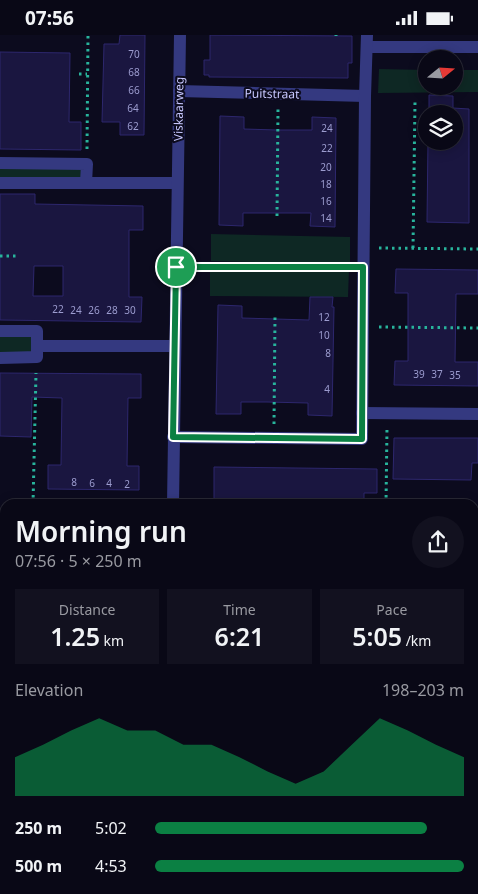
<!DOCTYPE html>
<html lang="en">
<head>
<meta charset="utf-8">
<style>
	:root { --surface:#090816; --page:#12111f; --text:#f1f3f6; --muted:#999aa1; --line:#292935; --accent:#0b8043 }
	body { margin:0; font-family:"Noto Sans",sans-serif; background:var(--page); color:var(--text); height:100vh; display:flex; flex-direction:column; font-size:19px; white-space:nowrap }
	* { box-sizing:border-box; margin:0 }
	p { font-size:16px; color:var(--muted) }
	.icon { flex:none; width:28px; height:28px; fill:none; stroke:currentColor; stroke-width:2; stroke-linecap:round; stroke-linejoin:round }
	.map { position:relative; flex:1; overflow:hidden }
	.sheet { position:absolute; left:0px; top:464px; width:479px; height:396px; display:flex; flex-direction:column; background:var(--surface); border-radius:15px 15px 0 0; box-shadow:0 2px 12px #0003,0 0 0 1px var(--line) }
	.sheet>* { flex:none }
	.needle { width:32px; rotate:72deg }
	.buttons { position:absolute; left:418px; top:15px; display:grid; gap:10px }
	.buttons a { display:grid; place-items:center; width:45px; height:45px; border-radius:50%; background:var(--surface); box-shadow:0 2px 12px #0003,0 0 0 1px var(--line); font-size:25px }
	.pin { position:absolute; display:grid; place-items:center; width:42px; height:42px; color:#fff; margin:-21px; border:2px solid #fff; border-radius:50%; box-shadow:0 1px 5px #0007 }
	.round { display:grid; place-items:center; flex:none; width:52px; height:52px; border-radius:26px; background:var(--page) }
	.overview { display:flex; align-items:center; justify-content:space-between; height:85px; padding:0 15px }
	h1 { font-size:28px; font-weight:600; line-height:38px }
	.stats { display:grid; grid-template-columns:repeat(3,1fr); gap:8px; height:85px; padding:5px 15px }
	.stats div { display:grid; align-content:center; border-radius:0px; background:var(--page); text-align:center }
	.stats b { font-size:25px; font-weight:600 }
	.stats small { font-size:14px; font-weight:400 }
	.stats p { font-size:14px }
	.chart { height:140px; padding:10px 15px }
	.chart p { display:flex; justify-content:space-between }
	.chart svg { width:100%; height:90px; margin-top:5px; fill:var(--accent); opacity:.7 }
	ul { padding:0 15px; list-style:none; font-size:16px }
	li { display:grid; grid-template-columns:80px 60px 1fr; align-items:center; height:38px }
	li i { height:12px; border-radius:6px; background:var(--accent) }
	.status { display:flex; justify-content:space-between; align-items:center; height:35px; padding:0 25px; background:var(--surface); direction:ltr }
	.status svg { height:14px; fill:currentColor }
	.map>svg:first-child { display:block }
	.green { fill:#0e2824 }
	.building { fill:#1a1640; stroke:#2d276d; fill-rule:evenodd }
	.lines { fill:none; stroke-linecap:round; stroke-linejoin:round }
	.path { stroke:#28b49c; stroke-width:3; stroke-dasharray:2.5 4; stroke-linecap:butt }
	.minor { stroke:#343980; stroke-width:12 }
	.route-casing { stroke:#fff; stroke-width:10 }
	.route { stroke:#0b8043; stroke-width:6 }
	.labels { text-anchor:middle; stroke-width:4; stroke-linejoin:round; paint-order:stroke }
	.number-label { font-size:10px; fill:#9c9ccf }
	.street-label { font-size:12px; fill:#c8c8ff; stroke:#0c0b1e }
</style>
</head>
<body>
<div class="status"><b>07:56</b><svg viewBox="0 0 49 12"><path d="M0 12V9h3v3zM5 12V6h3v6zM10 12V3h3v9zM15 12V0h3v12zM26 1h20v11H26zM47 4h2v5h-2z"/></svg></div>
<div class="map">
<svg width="478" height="859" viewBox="0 0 478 859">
	<rect width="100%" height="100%" fill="#0c0b1e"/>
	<!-- green -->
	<g class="green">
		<polygon points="379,34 426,35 426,51 454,51 454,35 478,35 478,57 378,58"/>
		<polygon points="0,133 83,134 82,145 0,144"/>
		<polygon points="211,199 350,202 350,229 211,226"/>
		<polygon points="210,234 349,234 348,262 210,261"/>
		<rect x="0" y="302" width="34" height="18"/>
	</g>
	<!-- building -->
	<g class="building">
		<polygon points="120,0 145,0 144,100 120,100 120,87 102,87 104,9 119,9"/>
		<polygon points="210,0 352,1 352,28 348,28 348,43 209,42 209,40 204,40 204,25 210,25"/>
		<polygon points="0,17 70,18 69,87 81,87 81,115 0,114"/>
		<polygon points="429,60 453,61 453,73 469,74 469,188 427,187 428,106 454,106 454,79 429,79"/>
		<polygon points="220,81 244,82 244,94 277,95 312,95 312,82 336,83 335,192 310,191 311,178 243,178 243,191 219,190"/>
		<path d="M0,159h35v10l108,2v24h-14v67h13l-1,25 -141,-2zM34,231h29v30h-30z"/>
		<polygon points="396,234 478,235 478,259 456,259 455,327 478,327 478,351 394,350 395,326 408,326 408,258 395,258"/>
		<polygon points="310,262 333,262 332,272 334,272 332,381 308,380 308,368 267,367 241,367 241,379 216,379 218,270 242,271 242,283 309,285"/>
		<polygon points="0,338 141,339 141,363 128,363 127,431 139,431 139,455 48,454 48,430 61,430 62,363 32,362 31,402 0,401"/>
		<polygon points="394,403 478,403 478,428 472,428 471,445 393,444"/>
		<polygon points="214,432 377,434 377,458 364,458 364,469 214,469"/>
	</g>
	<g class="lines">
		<!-- path -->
		<g class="path">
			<polyline points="336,0 336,1"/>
			<polyline points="79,39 87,39"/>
			<polyline points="87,114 88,0"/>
			<polyline points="277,181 278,74"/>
			<polyline points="379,213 478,214"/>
			<polyline points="413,213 415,67"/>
			<polyline points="0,221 18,221"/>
			<polyline points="191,232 348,232"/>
			<polyline points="379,292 478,293"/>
			<polyline points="274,389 275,282"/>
			<polyline points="33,469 36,338"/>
			<polyline points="386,469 387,392"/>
			<polyline points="416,859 416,855"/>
		</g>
		<!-- minor -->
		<g class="minor">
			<polyline points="367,12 478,12"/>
			<polyline points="179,56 365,61"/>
			<polyline points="0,128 87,129 86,148"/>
			<polyline points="0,148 177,148"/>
			<polyline points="0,296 37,296 37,322 0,323"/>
			<polyline points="37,311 175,311"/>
			<polyline points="362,378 478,379"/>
			<polyline points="173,402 362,404 365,61 367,0"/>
			<polyline points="173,469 180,0"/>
			<polyline points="0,615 5,615"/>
			<polyline points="474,622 478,622"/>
			<polyline points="474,674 478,674"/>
			<polyline points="0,743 5,743"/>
			<polyline points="167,859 167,855"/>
		</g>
	</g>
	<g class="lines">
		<defs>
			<polygon id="route" points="176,232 363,232 362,404 173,402"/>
		</defs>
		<!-- route casing -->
		<use href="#route" class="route-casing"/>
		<!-- route -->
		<use href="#route" class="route"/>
	</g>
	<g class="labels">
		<!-- number labels -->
		<g class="number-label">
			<text x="134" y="23">70</text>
			<text x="134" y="41">68</text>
			<text x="134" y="59">66</text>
			<text x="133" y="77">64</text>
			<text x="133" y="95">62</text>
			<text x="327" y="97">24</text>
			<text x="327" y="117">22</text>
			<text x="326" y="136">20</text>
			<text x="326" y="153">18</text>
			<text x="326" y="170">16</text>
			<text x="326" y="187">14</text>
			<text x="58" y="278">22</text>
			<text x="76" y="279">24</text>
			<text x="94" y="279">26</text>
			<text x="112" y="279">28</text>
			<text x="130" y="279">30</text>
			<text x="324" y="286">12</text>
			<text x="324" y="304">10</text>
			<text x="328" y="322">8</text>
			<text x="419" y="343">39</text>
			<text x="437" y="343">37</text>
			<text x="455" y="344">35</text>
			<text x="327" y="358">4</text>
			<text x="74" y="451">8</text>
			<text x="92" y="452">6</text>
			<text x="109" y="452">4</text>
			<text x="127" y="453">2</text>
		</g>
		<!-- street labels -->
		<g class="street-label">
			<text transform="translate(272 59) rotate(1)" y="4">Puitstraat</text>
			<text transform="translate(179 74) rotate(-89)" y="4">Viskaarweg</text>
		</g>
	</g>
</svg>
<div class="buttons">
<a><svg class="needle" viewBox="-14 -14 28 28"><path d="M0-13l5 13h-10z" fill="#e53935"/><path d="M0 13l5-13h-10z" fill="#999aa1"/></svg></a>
<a><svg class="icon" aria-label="layers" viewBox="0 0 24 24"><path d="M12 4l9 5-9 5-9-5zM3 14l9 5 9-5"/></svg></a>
</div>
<div class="pin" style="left:176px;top:232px;background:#1e9e55"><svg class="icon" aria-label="arrive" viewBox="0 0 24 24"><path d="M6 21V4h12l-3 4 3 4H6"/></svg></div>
<section class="sheet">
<div class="overview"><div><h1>Morning run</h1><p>07:56 · 5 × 250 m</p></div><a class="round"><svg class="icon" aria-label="share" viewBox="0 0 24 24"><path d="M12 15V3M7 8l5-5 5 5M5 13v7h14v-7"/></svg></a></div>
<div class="stats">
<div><p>Distance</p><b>1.25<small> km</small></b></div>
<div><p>Time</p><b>6:21</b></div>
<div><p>Pace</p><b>5:05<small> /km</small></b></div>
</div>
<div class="chart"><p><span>Elevation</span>198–203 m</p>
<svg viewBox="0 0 160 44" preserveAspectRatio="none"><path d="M0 44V25L10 19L20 12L30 6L40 12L50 12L60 19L70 19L80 25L90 32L100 38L110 32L120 19L130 6L140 12L150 19L160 25V44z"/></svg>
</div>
<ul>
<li><b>250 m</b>5:02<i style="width:88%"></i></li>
<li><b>500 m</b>4:53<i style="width:100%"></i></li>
</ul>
</section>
</div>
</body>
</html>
